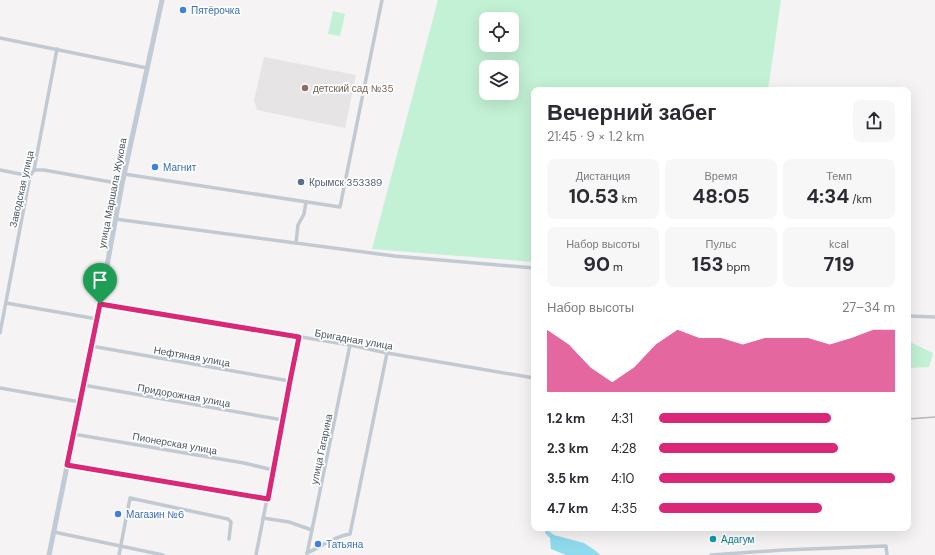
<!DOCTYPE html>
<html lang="ru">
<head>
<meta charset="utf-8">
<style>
	:root { --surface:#fff; --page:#f7f7f7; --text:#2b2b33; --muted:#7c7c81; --accent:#db2777 }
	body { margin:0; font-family:"DM Sans",sans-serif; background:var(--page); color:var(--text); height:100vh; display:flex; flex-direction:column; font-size:15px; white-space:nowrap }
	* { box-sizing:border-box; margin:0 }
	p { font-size:13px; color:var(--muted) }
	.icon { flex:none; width:22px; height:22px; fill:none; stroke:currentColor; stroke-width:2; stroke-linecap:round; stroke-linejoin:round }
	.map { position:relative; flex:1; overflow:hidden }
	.sheet { position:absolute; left:531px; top:87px; width:380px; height:444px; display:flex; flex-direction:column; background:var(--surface); border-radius:8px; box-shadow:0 4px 16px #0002 }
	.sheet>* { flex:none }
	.tools { position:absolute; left:479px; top:12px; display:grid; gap:8px }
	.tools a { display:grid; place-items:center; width:40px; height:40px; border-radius:8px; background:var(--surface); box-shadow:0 4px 16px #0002; font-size:20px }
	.pin { position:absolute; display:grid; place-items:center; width:34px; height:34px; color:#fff; margin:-41px -17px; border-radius:50% 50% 50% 0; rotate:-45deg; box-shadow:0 0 4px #0007 }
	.pin .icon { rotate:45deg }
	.round { display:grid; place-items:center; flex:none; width:42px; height:42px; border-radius:8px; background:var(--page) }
	.headline { display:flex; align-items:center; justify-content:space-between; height:68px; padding:0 16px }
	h1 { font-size:22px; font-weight:700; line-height:30px }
	.figures { display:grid; grid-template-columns:repeat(3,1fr); gap:6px; height:68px; padding:4px 16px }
	.figures div { display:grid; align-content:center; border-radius:8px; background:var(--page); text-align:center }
	.figures b { font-size:20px; font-weight:700 }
	.figures small { font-size:11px; font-weight:400 }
	.figures p { font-size:11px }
	.chart { height:112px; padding:8px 16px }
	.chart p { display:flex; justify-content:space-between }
	.chart svg { width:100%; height:72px; margin-top:4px; fill:var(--accent); opacity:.7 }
	ul { padding:0 16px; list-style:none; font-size:13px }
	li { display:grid; grid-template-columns:64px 48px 1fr; align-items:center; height:30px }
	li i { height:10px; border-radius:5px; background:var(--accent) }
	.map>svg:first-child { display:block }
	.education { fill:#e6e4e5 }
	.green { fill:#c3f1d5; fill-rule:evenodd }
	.water { fill:#90daee }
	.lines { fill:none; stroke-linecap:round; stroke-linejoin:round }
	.street { stroke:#c1cad2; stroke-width:3.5 }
	.secondary { stroke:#c1cbd6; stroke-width:5 }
	.rail { stroke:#b5b8bd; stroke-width:1.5 }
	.route-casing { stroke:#fff; stroke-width:8 }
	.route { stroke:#db2777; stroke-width:5 }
	.shop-dot { fill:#3f7fe0; stroke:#fff; stroke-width:1.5 }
	.education-dot { fill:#8d6e63; stroke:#fff; stroke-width:1.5 }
	.service-dot { fill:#5c6f8a; stroke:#fff; stroke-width:1.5 }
	.culture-dot { fill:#0f9aa8; stroke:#fff; stroke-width:1.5 }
	.labels { text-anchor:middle; stroke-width:3.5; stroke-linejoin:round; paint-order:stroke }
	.shop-label { font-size:10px; fill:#366cbe; stroke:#fff; text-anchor:start }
	.education-label { font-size:10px; fill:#785e54; stroke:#fff; text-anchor:start }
	.service-label { font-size:10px; fill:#4e5e75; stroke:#fff; text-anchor:start }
	.street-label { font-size:10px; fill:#4a5661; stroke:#fff }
	.culture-label { font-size:10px; fill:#0d838f; stroke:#fff; text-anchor:start }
</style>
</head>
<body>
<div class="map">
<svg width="935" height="555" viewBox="0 0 935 555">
	<rect width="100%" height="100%" fill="#f5f3f3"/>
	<!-- education -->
	<polygon class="education" points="264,57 356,75 345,128 257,110 254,100"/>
	<!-- green -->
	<g class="green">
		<path d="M438,0h343l-13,90h-234v172l-162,-13zM486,19h26v26h-26zM486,67h26v26h-26z"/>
		<polygon points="333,11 345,14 340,36 328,34"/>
		<polygon points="910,342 933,353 929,367 908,368 908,343"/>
	</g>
	<!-- water -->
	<polygon class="water" points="546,529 554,535 584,543 596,551 600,555 566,555 551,549 550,538 545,533"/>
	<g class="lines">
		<!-- street -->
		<g class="street">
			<polyline points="0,38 147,68"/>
			<polyline points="0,170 30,176"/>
			<polyline points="34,170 44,170 122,184"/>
			<polyline points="124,174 340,207 382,0"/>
			<polyline points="115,219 394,256 534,268"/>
			<polyline points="296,243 298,225 304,214 306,202"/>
			<polyline points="6,303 97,319"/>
			<polyline points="100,304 350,345 387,353 534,378"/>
			<polyline points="908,316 935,317"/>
			<polyline points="0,333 30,176 34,170 57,49"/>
			<polyline points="91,346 290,381"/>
			<polyline points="83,385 283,420"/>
			<polyline points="0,388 80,402"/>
			<polyline points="73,434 244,463 273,470"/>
			<polyline points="67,465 268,499"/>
			<polyline points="263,518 289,522 312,530"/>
			<polyline points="54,532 163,555"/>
			<path d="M307,553c14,-6 27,-17 43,-19l37,-181"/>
			<polyline points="307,554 350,345"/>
			<polyline points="119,555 130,498 228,519 231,522 229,539"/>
			<polyline points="256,555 290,381 299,337"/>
			<polyline points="711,555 783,550 886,546 887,555"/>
		</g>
		<!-- secondary -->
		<polyline class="secondary" points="49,555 100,304 122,184 162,0"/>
		<!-- rail -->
		<polyline class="rail" points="908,419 935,417"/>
	</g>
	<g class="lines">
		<defs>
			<polygon id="route" points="100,304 299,337 290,381 268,499 67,465"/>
		</defs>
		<!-- route casing -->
		<use href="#route" class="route-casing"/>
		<!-- route -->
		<use href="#route" class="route"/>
	</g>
	<!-- markers -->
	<g class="shop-dot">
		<circle cx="183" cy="10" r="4"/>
		<circle cx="155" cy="167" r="4"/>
		<circle cx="118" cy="514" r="4"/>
		<circle cx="318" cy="544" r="4"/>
	</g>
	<circle class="education-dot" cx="305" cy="88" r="4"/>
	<circle class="service-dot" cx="301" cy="182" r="4"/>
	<circle class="culture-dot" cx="713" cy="539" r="4"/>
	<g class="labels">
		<!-- shop labels -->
		<g class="shop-label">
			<text x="191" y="14">Пятёрочка</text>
			<text x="163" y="171">Магнит</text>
			<text x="126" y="518">Магазин №6</text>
			<text x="326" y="548">Татьяна</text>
		</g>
		<!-- education labels -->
		<g class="education-label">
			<text x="313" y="92">детский сад №35</text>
		</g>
		<!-- service labels -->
		<g class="service-label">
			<text x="309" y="186">Крымск 353389</text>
		</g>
		<!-- street labels -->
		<g class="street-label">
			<text transform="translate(21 189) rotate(-77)" y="4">Заводская улица</text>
			<text transform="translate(112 193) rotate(-79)" y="4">улица Маршала Жукова</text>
			<text transform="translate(354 339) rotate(10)" y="4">Бригадная улица</text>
			<text transform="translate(192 356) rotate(10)" y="4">Нефтяная улица</text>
			<text transform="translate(184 395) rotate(10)" y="4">Придорожная улица</text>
			<text transform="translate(175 443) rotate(10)" y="4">Пионерская улица</text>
			<text transform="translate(321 449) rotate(-78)" y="4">улица Гагарина</text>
		</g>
		<!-- culture labels -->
		<g class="culture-label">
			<text x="721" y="543">Адагум</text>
		</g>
	</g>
</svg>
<div class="tools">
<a><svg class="icon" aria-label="locate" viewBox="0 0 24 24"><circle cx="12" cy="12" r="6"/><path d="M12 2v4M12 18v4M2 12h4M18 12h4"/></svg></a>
<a><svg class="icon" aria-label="layers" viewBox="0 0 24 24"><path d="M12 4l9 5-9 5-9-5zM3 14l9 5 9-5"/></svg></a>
</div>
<div class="pin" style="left:100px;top:304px;background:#1e9e55"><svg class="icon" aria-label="arrive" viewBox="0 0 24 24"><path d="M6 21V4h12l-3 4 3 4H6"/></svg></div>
<section class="sheet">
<div class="headline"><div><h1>Вечерний забег</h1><p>21:45 · 9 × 1.2 km</p></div><a class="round"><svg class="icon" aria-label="share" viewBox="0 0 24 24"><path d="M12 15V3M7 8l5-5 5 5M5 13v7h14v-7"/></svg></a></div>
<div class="figures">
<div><p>Дистанция</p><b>10.53<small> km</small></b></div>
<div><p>Время</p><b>48:05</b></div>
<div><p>Темп</p><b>4:34<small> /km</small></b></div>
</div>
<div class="figures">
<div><p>Набор высоты</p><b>90<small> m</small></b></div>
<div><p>Пульс</p><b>153<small> bpm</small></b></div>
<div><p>kcal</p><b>719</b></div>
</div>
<div class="chart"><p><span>Набор высоты</span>27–34 m</p>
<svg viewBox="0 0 160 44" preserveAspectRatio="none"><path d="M0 44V6L10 15L20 29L30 38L40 29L50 15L60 6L70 11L80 11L90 15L100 11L110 11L120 11L130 15L140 11L150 6L160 6V44z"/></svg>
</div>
<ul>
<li><b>1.2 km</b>4:31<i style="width:73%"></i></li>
<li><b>2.3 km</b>4:28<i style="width:76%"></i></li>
<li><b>3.5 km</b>4:10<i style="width:100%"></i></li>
<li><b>4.7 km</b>4:35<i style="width:69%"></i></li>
</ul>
</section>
</div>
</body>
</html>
